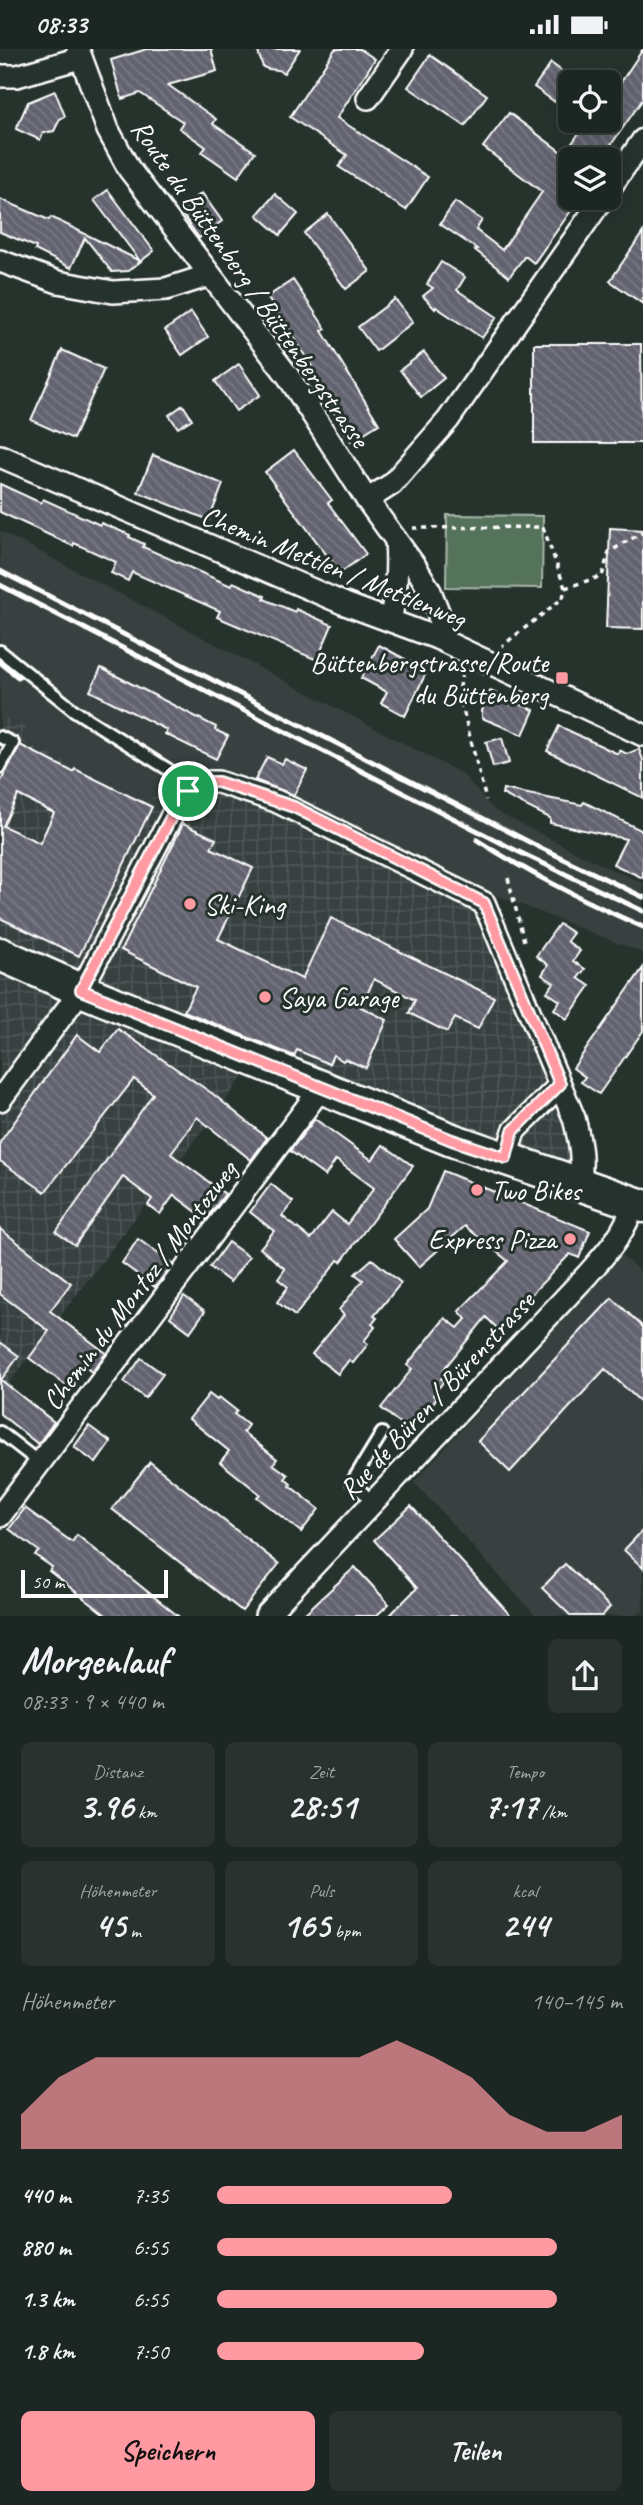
<!DOCTYPE html>
<html lang="de">
<head>
<meta charset="utf-8">
<style>
	:root { --surface:#1c2622; --page:#29322f; --text:#f1f3f6; --muted:#a0a5a5; --line:#3a4340; --accent:#ff9aa2 }
	body { margin:0; font-family:Caveat,sans-serif; background:var(--page); color:var(--text); height:100vh; display:flex; flex-direction:column; font-size:26px; white-space:nowrap }
	* { box-sizing:border-box; margin:0 }
	p { font-size:23px; color:var(--muted) }
	.icon { flex:none; width:38px; height:38px; fill:none; stroke:currentColor; stroke-width:2; stroke-linecap:round; stroke-linejoin:round }
	.map { position:relative; height:1567px; overflow:hidden }
	.sheet { display:flex; flex-direction:column; background:var(--surface); flex:1 }
	.sheet>* { flex:none }
	.tools { position:absolute; left:558px; top:21px; display:grid; gap:14px }
	.tools a { display:grid; place-items:center; width:63px; height:63px; border-radius:10px; background:var(--surface); box-shadow:0 4px 18px #0003,0 0 0 2px var(--line); font-size:35px }
	.scale { position:absolute; left:21px; bottom:18px; width:147px; box-sizing:border-box; padding-left:7px; border:4px solid #fff; border-top:0; font-size:19px; line-height:24px; white-space:nowrap; color:#fff; -webkit-text-stroke:5px #26332d; paint-order:stroke }
	.pin { position:absolute; display:grid; place-items:center; width:60px; height:60px; color:#fff; margin:-30px; border:4px solid #fff; border-radius:50%; box-shadow:0 2px 7px #0007 }
	.round { display:grid; place-items:center; flex:none; width:74px; height:74px; border-radius:10px; background:var(--page) }
	.overview { display:flex; align-items:center; justify-content:space-between; height:119px; padding:0 21px }
	h1 { font-size:38px; font-weight:700; line-height:52px }
	.stats { display:grid; grid-template-columns:repeat(3,1fr); gap:10px; height:119px; padding:7px 21px }
	.stats div { display:grid; align-content:center; border-radius:10px; background:var(--page); text-align:center }
	.stats b { font-size:35px; font-weight:700 }
	.stats small { font-size:19px; font-weight:400 }
	.stats p { font-size:19px }
	.chart { height:196px; padding:14px 21px }
	.chart p { display:flex; justify-content:space-between }
	.chart svg { width:100%; height:126px; margin-top:7px; fill:var(--accent); opacity:.7 }
	.cta { display:flex; gap:14px; margin-top:auto; padding:14px 21px }
	.cta a { flex:1; height:80px; border-radius:10px; background:var(--accent); color:#111; font-size:28px; font-weight:700; line-height:80px; text-align:center }
	.cta a+a { background:var(--page); color:var(--text) }
	ul { padding:0 21px; list-style:none; font-size:23px }
	li { display:grid; grid-template-columns:112px 84px 1fr; align-items:center; height:52px }
	li i { height:18px; border-radius:9px; background:var(--accent) }
	.status { display:flex; justify-content:space-between; align-items:center; height:49px; padding:0 35px; background:var(--surface); direction:ltr }
	.status svg { height:19px; fill:currentColor }
	.map>svg:first-child { display:block }
	.built { fill:#384141 }
	.industrial { fill:url(#industrial-grid) }
	.garden { fill:#54725a; stroke:#aab8ac; stroke-width:2 }
	.building { fill:url(#building-back-hatch); stroke:#fff; stroke-width:2; fill-rule:evenodd }
	.lines { fill:none; stroke-linecap:round; stroke-linejoin:round }
	.lane-casing { stroke:#fff; stroke-width:16 }
	.street-casing { stroke:#fff; stroke-width:26 }
	.secondary-casing { stroke:#fff; stroke-width:37 }
	.path { stroke:#fff; stroke-width:3.5; stroke-dasharray:5 5; stroke-linecap:butt }
	.lane { stroke:#26332d; stroke-width:10 }
	.street { stroke:#26332d; stroke-width:21 }
	.secondary { stroke:#26332d; stroke-width:32 }
	.rail { stroke:#fff; stroke-width:5 }
	.route-casing { stroke:#fff; stroke-width:14 }
	.route { stroke:#ff9aa2; stroke-width:9 }
	.poi-dot { fill:#ff9aa2; stroke:#26332d; stroke-width:2.5 }
	.labels { text-anchor:middle; stroke-width:6; stroke-linejoin:round; paint-order:stroke }
	.street-label { font-size:28px; fill:#fff; stroke:#26332d }
	.poi-label { font-size:28px; fill:#fff; stroke:#26332d; text-anchor:start }
</style>
</head>
<body>
<div class="status"><b>08:33</b><svg viewBox="0 0 49 12"><path d="M0 12V9h3v3zM5 12V6h3v6zM10 12V3h3v9zM15 12V0h3v12zM26 1h20v11H26zM47 4h2v5h-2z"/></svg></div>
<div class="map">
<svg width="643" height="1567" viewBox="0 0 643 1567">
	<defs>
		<pattern id="industrial-grid" width="8" height="8" patternUnits="userSpaceOnUse" patternTransform="scale(1.75)"><rect width="8" height="8" fill="#384141"/><path d="M0 4h8M4 0v8" fill="none" stroke="#4c5454"/></pattern>
		<pattern id="building-back-hatch" width="6" height="6" patternUnits="userSpaceOnUse" patternTransform="scale(1.75)"><rect width="6" height="6" fill="#636370"/><path d="M-1 5l2 2M0 0l6 6M5-1l2 2" fill="none" stroke="#7a7a85"/></pattern>
	</defs>
	<rect width="100%" height="100%" fill="#26332d"/>
	<filter id="ink" filterUnits="userSpaceOnUse"><feTurbulence type="fractalNoise" baseFrequency=".0143" numOctaves="2"/><feDisplacementMap in="SourceGraphic" scale="14" xChannelSelector="R" yChannelSelector="G"/><feConvolveMatrix kernelMatrix="1 2 1 2 8 2 1 2 1" color-interpolation-filters="sRGB"/></filter>
	<g filter="url(#ink)">
		<!-- built -->
		<g class="built">
			<polygon points="0,482 462,725 495,762 606,818 643,834 643,904 496,846 309,750 298,770 147,754 20,691 27,679 0,665"/>
			<polygon points="621,1206 643,1225 643,1563 632,1567 536,1567 414,1433"/>
		</g>
		<!-- industrial -->
		<polygon class="industrial" points="0,665 27,679 21,691 147,754 175,721 297,770 309,750 496,846 587,1124 246,1024 0,1346"/>
		<!-- garden -->
		<polygon class="garden" points="447,466 543,467 542,539 446,538"/>
		<!-- building -->
		<g class="building">
			<polygon points="147,0 211,0 217,22 168,36 216,70 213,75 255,103 238,128 202,103 206,98 179,79 183,73 140,44 122,50 111,11"/>
			<polygon points="257,0 300,0 284,24 278,21 268,20 263,18"/>
			<polygon points="335,0 360,0 375,10 337,69 428,128 406,161 339,118 347,106 290,68"/>
			<polygon points="643,0 643,50 601,110 570,110 570,149 580,149 534,214 525,207 509,228 475,201 477,200 440,175 455,153 482,171 476,181 502,201 542,143 483,98 509,64 564,105 588,72 609,72 609,51"/>
			<polygon points="430,6 487,46 465,77 408,38"/>
			<polygon points="551,14 571,29 555,53 534,38"/>
			<polygon points="55,42 65,67 60,70 54,82 43,84 40,91 16,80 28,53"/>
			<polygon points="108,141 154,202 128,222 112,223 85,189 71,219 35,201 36,198 0,183 0,150 49,171 51,168 140,212 94,151"/>
			<polygon points="202,144 222,172 199,189 179,161"/>
			<polygon points="275,145 298,165 280,186 257,166"/>
			<polygon points="328,165 370,222 346,240 304,184"/>
			<polygon points="643,183 643,255 610,232"/>
			<polygon points="441,213 465,228 457,241 497,268 482,289 436,258 435,260 423,247 433,239 427,235"/>
			<polygon points="293,231 326,280 322,282 379,375 351,392 309,321 313,319 267,248"/>
			<polygon points="395,250 413,273 376,302 358,278"/>
			<polygon points="191,263 208,288 182,306 165,281"/>
			<polygon points="534,295 641,295 642,394 534,394"/>
			<polygon points="62,301 104,320 73,390 31,371"/>
			<polygon points="424,303 444,329 421,348 400,321"/>
			<polygon points="239,315 260,346 236,362 215,332"/>
			<polygon points="183,356 192,370 178,379 169,366"/>
			<polygon points="294,401 332,451 328,454 366,505 340,524 265,423"/>
			<polygon points="153,406 223,435 209,471 138,443"/>
			<polygon points="0,435 41,454 43,450 100,476 101,474 130,486 129,488 144,495 143,498 231,537 233,533 265,547 264,550 295,563 296,560 332,576 317,611 217,568 220,562 132,523 128,532 111,524 116,513 74,494 73,497 0,463"/>
			<polygon points="610,479 643,481 643,580 606,579"/>
			<polygon points="379,596 427,622 405,667 381,654 387,643 361,629"/>
			<polygon points="101,619 216,678 215,681 228,687 216,710 165,685 167,681 90,642"/>
			<polygon points="490,642 534,661 523,686 482,669 482,662"/>
			<polygon points="559,677 618,705 619,701 627,705 639,700 643,711 643,749 547,702"/>
			<polygon points="502,689 509,714 493,718 486,693"/>
			<path d="M20,696l53,27 2,-3 77,38 -73,149 -79,-38v-135zM18,746l36,18 -14,30 -37,-17z"/>
			<polygon points="267,708 282,715 285,710 307,721 294,746 255,731"/>
			<polygon points="503,740 582,756 584,753 643,782 643,829 613,815 626,790 550,774 550,769 502,745"/>
			<polygon points="183,775 216,790 211,799 253,819 218,890 302,930 331,869 494,948 478,980 455,969 447,983 409,964 415,951 374,930 361,958 387,971 366,1019 345,1010 343,1012 333,1006 329,1015 297,1001 294,1007 184,962 196,938 121,901"/>
			<polygon points="559,875 573,884 567,892 580,902 573,912 585,920 578,929 590,937 567,970 554,960 560,952 547,943 554,934 542,926 548,916 536,907"/>
			<polygon points="643,919 643,982 599,1045 581,1033 585,1028 573,1019"/>
			<polygon points="118,980 213,1045 267,1089 251,1111 197,1068 171,1105 225,1145 206,1170 174,1146 160,1165 148,1156 152,1150 123,1128 75,1196 56,1183 153,1045 134,1030 45,1143 0,1112 0,1093 77,986 100,1003"/>
			<polygon points="315,1070 372,1111 383,1096 413,1117 341,1213 338,1211 295,1267 277,1253 288,1238 278,1230 285,1220 260,1199 274,1182 250,1163 271,1135 293,1153 282,1167 311,1190 332,1163 347,1175 374,1139 336,1111 325,1127 290,1102"/>
			<polygon points="443,1122 590,1182 579,1209 570,1205 498,1280 486,1268 443,1321 446,1323 441,1330 444,1332 433,1346 436,1350 422,1368 418,1365 407,1380 381,1359 412,1320 407,1316 445,1269 458,1279 466,1270 459,1262 508,1212 465,1177 419,1218 394,1190 427,1160"/>
			<polygon points="0,1180 71,1234 50,1262 106,1304 92,1323 85,1318 71,1340 29,1309 49,1282 0,1245"/>
			<polygon points="138,1190 173,1215 155,1238 122,1214"/>
			<polygon points="228,1193 249,1208 230,1233 210,1218"/>
			<polygon points="372,1210 401,1234 374,1267 377,1269 372,1275 375,1278 364,1292 368,1295 353,1314 349,1311 338,1325 312,1305 344,1266 339,1261 363,1231 355,1225"/>
			<polygon points="184,1247 205,1262 190,1283 170,1268"/>
			<polygon points="612,1249 643,1278 643,1355 605,1320 510,1423 478,1392"/>
			<polygon points="0,1293 19,1307 1,1331 54,1373 38,1395 0,1365"/>
			<polygon points="141,1309 163,1325 145,1349 124,1333"/>
			<polygon points="209,1345 217,1351 219,1348 237,1362 234,1365 248,1376 243,1383 277,1410 273,1415 288,1426 285,1430 291,1435 290,1437 319,1460 301,1483 257,1448 260,1445 220,1413 229,1402 189,1370"/>
			<polygon points="89,1377 111,1393 96,1414 74,1398"/>
			<polygon points="150,1413 279,1515 242,1562 112,1460"/>
			<polygon points="411,1457 511,1567 389,1567 417,1539 374,1491"/>
			<polygon points="25,1459 72,1493 77,1486 178,1567 107,1567 49,1522 52,1518 35,1506 39,1502 9,1480"/>
			<polygon points="643,1481 643,1519 624,1501"/>
			<polygon points="565,1515 610,1558 602,1567 571,1567 542,1539"/>
			<polygon points="355,1518 389,1555 376,1567 302,1567"/>
		</g>
		<g class="lines">
			<defs>
				<g id="lane">
					<polyline points="0,602 75,662 169,721 188,742"/>
					<polyline points="0,688 13,694 0,718"/>
					<polyline points="0,1383 40,1414"/>
					<polyline points="373,1453 352,1433 382,1384"/>
				</g>
				<g id="street">
					<polyline points="78,0 108,81 129,120 288,327 367,451 417,520 430,542 439,565 440,578 437,589"/>
					<polyline points="0,27 17,27 80,9"/>
					<polyline points="368,49 402,0"/>
					<polyline points="609,140 643,91"/>
					<polyline points="0,212 58,233 113,243 166,240 210,226"/>
					<polyline points="0,407 345,555 437,589 643,686"/>
					<polyline points="367,451 392,435 448,371 603,149"/>
					<path d="M390,571c7,-27 8,-51 6,-80"/>
					<path d="M0,1051l81,-110 98,-188 9,-11 21,-9h9l58,19 208,102 90,215c6,24 10,42 5,67"/>
					<polyline points="506,1109 514,1082 560,1036"/>
					<polyline points="0,1467 322,1038"/>
					<path d="M266,1567l321,-341c21,-24 37,-40 47,-72"/>
				</g>
				<polyline id="secondary" points="0,905 81,941 452,1091 643,1157"/>
			</defs>
			<!-- lane casing -->
			<use href="#lane" class="lane-casing"/>
			<!-- street casing -->
			<use href="#street" class="street-casing"/>
			<!-- secondary casing -->
			<use href="#secondary" class="secondary-casing"/>
			<!-- path -->
			<g class="path">
				<polyline points="413,479 543,478 565,539 563,549 502,597"/>
				<polyline points="565,539 602,527 609,503 643,483"/>
				<polyline points="462,624 459,645 486,751"/>
				<polyline points="508,829 525,896"/>
			</g>
			<!-- lane -->
			<use href="#lane" class="lane"/>
			<!-- street -->
			<use href="#street" class="street"/>
			<!-- secondary -->
			<use href="#secondary" class="secondary"/>
			<!-- rail -->
			<g class="rail">
				<polyline points="0,522 537,797 643,848"/>
				<polyline points="0,536 517,802 643,862"/>
				<polyline points="0,613 18,628"/>
				<path d="M477,791c53,34 109,62 166,87"/>
			</g>
		</g>
	</g>
	<g class="lines" filter="url(#ink)">
		<defs>
			<polygon id="route" points="209,733 218,733 294,758 484,854 560,1035 513,1082 506,1109 452,1091 81,941 179,753 188,742"/>
		</defs>
		<!-- route casing -->
		<use href="#route" class="route-casing"/>
		<!-- route -->
		<use href="#route" class="route"/>
	</g>
	<!-- markers -->
	<g class="poi-dot">
		<rect x="555" y="622" width="14" height="14" rx="3.5"/>
		<circle cx="190" cy="855" r="7"/>
		<circle cx="265" cy="948" r="7"/>
		<circle cx="477" cy="1141" r="7"/>
		<circle cx="570" cy="1190" r="7"/>
	</g>
	<g class="labels">
		<!-- street labels -->
		<g class="street-label">
			<text transform="translate(251 234) rotate(55)" y="10">Route du Büttenberg / Büttenbergstrasse</text>
			<text transform="translate(334 517) rotate(22)" y="10">Chemin Mettlen / Mettlenweg</text>
			<text transform="translate(139 1236) rotate(-53)" y="10">Chemin du Montoz / Montozweg</text>
			<text transform="translate(436 1346) rotate(-47)" y="10">Rue de Büren / Bürenstrasse</text>
		</g>
		<!-- poi labels -->
		<g class="poi-label">
			<text x="548" y="623" text-anchor="end">Büttenbergstrasse/Route<tspan x="548" dy="32">du Büttenberg</tspan></text>
			<text x="204" y="865">Ski-King</text>
			<text x="279" y="958">Saya Garage</text>
			<text x="491" y="1151">Two Bikes</text>
			<text x="556" y="1200" text-anchor="end">Express Pizza</text>
		</g>
	</g>
</svg>
<div class="tools">
<a><svg class="icon" aria-label="locate" viewBox="0 0 24 24"><circle cx="12" cy="12" r="6"/><path d="M12 2v4M12 18v4M2 12h4M18 12h4"/></svg></a>
<a><svg class="icon" aria-label="layers" viewBox="0 0 24 24"><path d="M12 4l9 5-9 5-9-5zM3 14l9 5 9-5"/></svg></a>
</div>
<div class="scale">50 m</div>
<div class="pin" style="left:188px;top:742px;background:#1e9e55"><svg class="icon" aria-label="arrive" viewBox="0 0 24 24"><path d="M6 21V4h12l-3 4 3 4H6"/></svg></div>
</div>
<section class="sheet">
<div class="overview"><div><h1>Morgenlauf</h1><p>08:33 · 9 × 440 m</p></div><a class="round"><svg class="icon" aria-label="share" viewBox="0 0 24 24"><path d="M12 15V3M7 8l5-5 5 5M5 13v7h14v-7"/></svg></a></div>
<div class="stats">
<div><p>Distanz</p><b>3.96<small> km</small></b></div>
<div><p>Zeit</p><b>28:51</b></div>
<div><p>Tempo</p><b>7:17<small> /km</small></b></div>
</div>
<div class="stats">
<div><p>Höhenmeter</p><b>45<small> m</small></b></div>
<div><p>Puls</p><b>165<small> bpm</small></b></div>
<div><p>kcal</p><b>244</b></div>
</div>
<div class="chart"><p><span>Höhenmeter</span>140–145 m</p>
<svg viewBox="0 0 160 44" preserveAspectRatio="none"><path d="M0 44V32L10 19L20 12L30 12L40 12L50 12L60 12L70 12L80 12L90 12L100 6L110 12L120 19L130 32L140 38L150 38L160 32V44z"/></svg>
</div>
<ul>
<li><b>440 m</b>7:35<i style="width:58%"></i></li>
<li><b>880 m</b>6:55<i style="width:84%"></i></li>
<li><b>1.3 km</b>6:55<i style="width:84%"></i></li>
<li><b>1.8 km</b>7:50<i style="width:51%"></i></li>
</ul>
<div class="cta"><a>Speichern</a><a>Teilen</a></div>
</section>
</body>
</html>
